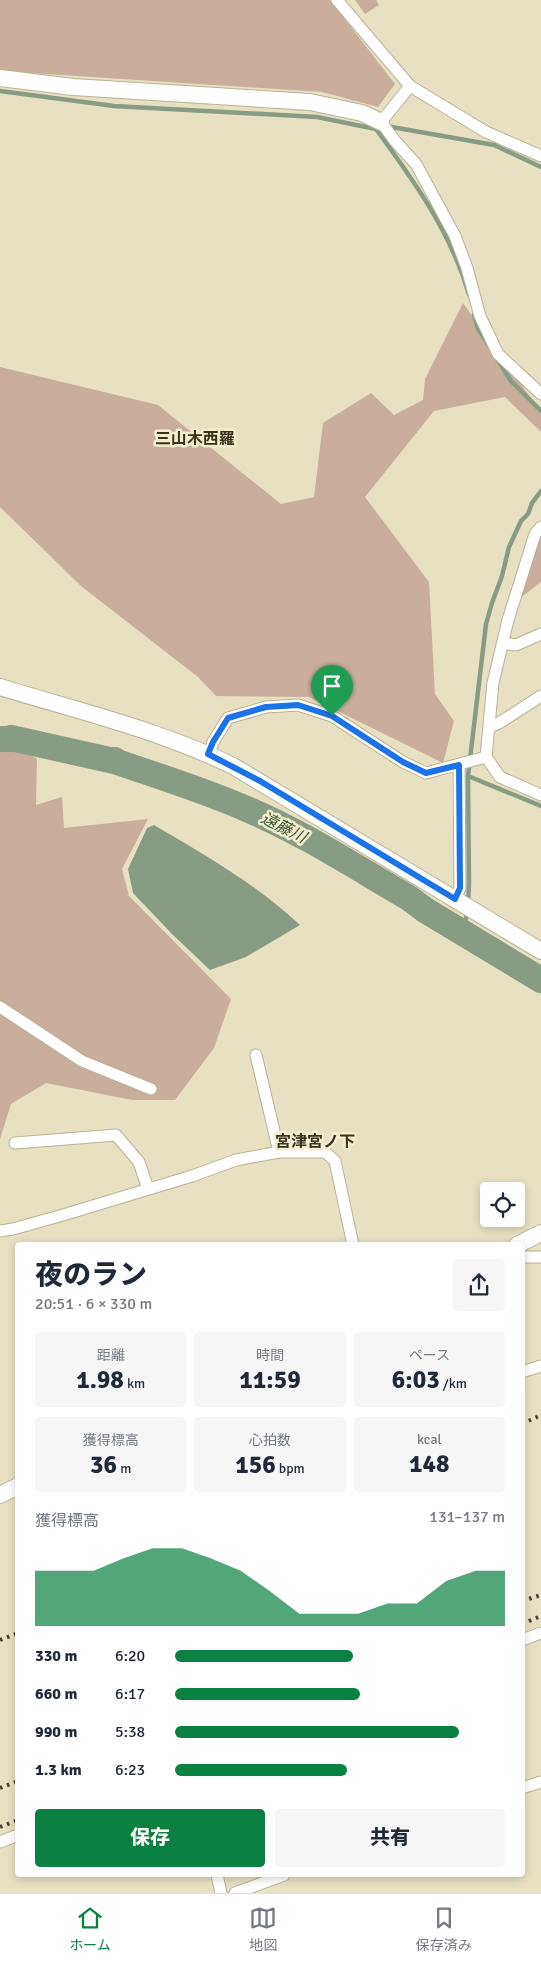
<!DOCTYPE html>
<html lang="ja">
<head>
<meta charset="utf-8">
<style>
	:root { --surface:#fff; --page:#f6f6f7; --text:#1f2937; --muted:#747a83; --line:#e0e1e3; --accent:#0b8043 }
	body { margin:0; font-family:Signika,"Noto Sans JP",sans-serif; background:var(--page); color:var(--text); height:100vh; display:flex; flex-direction:column; font-size:19px; white-space:nowrap }
	* { box-sizing:border-box; margin:0 }
	p { font-size:16px; color:var(--muted) }
	.icon { flex:none; width:28px; height:28px; fill:none; stroke:currentColor; stroke-width:2; stroke-linecap:round; stroke-linejoin:round }
	.map { position:relative; flex:1; overflow:hidden }
	.drawer { position:absolute; left:15px; top:1242px; width:510px; height:635px; display:flex; flex-direction:column; background:var(--surface); border-radius:5px; box-shadow:0 2px 8px #0003 }
	.drawer>* { flex:none }
	.controls { position:absolute; left:480px; top:1182px; display:grid; gap:10px }
	.controls a { display:grid; place-items:center; width:45px; height:45px; border-radius:5px; background:var(--surface); box-shadow:0 2px 8px #0003; font-size:25px }
	.pin { position:absolute; display:grid; place-items:center; width:42px; height:42px; color:#fff; margin:-51px -21px; border-radius:50% 50% 50% 0; rotate:-45deg; box-shadow:0 0 5px #0007 }
	.pin .icon { rotate:45deg }
	.round { display:grid; place-items:center; flex:none; width:52px; height:52px; border-radius:5px; background:var(--page) }
	.headline { display:flex; align-items:center; justify-content:space-between; height:85px; padding:0 20px }
	h1 { font-size:28px; font-weight:800; line-height:38px }
	.stats { display:grid; grid-template-columns:repeat(3,1fr); gap:8px; height:85px; padding:5px 20px }
	.stats div { display:grid; align-content:center; border-radius:5px; background:var(--page); text-align:center }
	.stats b { font-size:25px; font-weight:800 }
	.stats small { font-size:14px; font-weight:400 }
	.stats p { font-size:14px }
	.chart { height:140px; padding:10px 20px }
	.chart p { display:flex; justify-content:space-between }
	.chart svg { width:100%; height:90px; margin-top:5px; fill:var(--accent); opacity:.7 }
	.cta { display:flex; gap:10px; margin-top:auto; padding:10px 20px }
	.cta a { flex:1; height:58px; border-radius:5px; background:var(--accent); color:#fff; font-size:20px; font-weight:800; line-height:58px; text-align:center }
	.cta a+a { background:var(--page); color:var(--text) }
	ul { padding:0 20px; list-style:none; font-size:16px }
	li { display:grid; grid-template-columns:80px 60px 1fr; align-items:center; height:38px }
	li i { height:12px; border-radius:6px; background:var(--accent) }
	.tab-bar { display:flex; justify-content:space-around; align-items:center; height:70px; border-top:1px solid var(--line); background:var(--surface); font-size:14px; color:var(--muted) }
	.tab-bar a { display:grid; justify-items:center; gap:2px }
	.tab-bar .current { color:var(--accent) }
	.map>svg:first-child { display:block }
	.green { fill:#c9ae9e }
	.water { fill:#889c85 }
	.lines { fill:none; stroke-linecap:round; stroke-linejoin:round }
	.stream { stroke:#889c85; stroke-width:4.5 }
	.river { stroke:#889c85; stroke-width:26 }
	.street-casing { stroke:#b8b296; stroke-width:13 }
	.secondary-casing { stroke:#b8b296; stroke-width:18 }
	.street { stroke:#fff; stroke-width:11 }
	.secondary { stroke:#fff; stroke-width:16 }
	.rail { stroke:#464335; stroke-width:4; stroke-dasharray:2.5 5; stroke-linecap:butt }
	.route-casing { stroke:#fff; stroke-width:10 }
	.route { stroke:#1a73e8; stroke-width:6 }
	.labels { text-anchor:middle; stroke-width:5; stroke-linejoin:round; paint-order:stroke }
	.neighbourhood-label { font-size:16px; font-weight:bold; fill:#3a341c; stroke:#f4edd0 }
	.water-label { font-size:16px; font-style:italic; fill:#345530; stroke:#f4edd0 }
</style>
</head>
<body>
<div class="map">
<svg width="541" height="1893" viewBox="0 0 541 1893">
	<rect width="100%" height="100%" fill="#e7e0c3"/>
	<!-- green -->
	<g class="green">
		<polygon points="0,0 330,0 395,84 378,107 322,92 0,71"/>
		<polygon points="355,0 376,0 379,5 365,14"/>
		<polygon points="463,303 541,412 541,432 505,397 434,411 365,497 429,582 435,694 454,721 443,763 309,697 216,696 198,677 81,586 0,507 0,367 158,405 281,504 314,497 323,423 371,393 394,415 423,400 425,379"/>
		<polygon points="541,538 541,582 514,603 540,539"/>
		<polygon points="0,745 17,746 37,759 36,805 62,797 64,828 148,819 122,869 129,896 231,999 214,1048 175,1100 132,1100 46,1083 11,1104 0,1139"/>
	</g>
	<!-- water -->
	<path class="water" d="M154,825c51,30 102,59 146,100l-54,32 -36,13 -38,-36 -39,-41 -5,-24 19,-41z"/>
	<g class="lines">
		<!-- stream -->
		<g class="stream">
			<path d="M0,91l114,15 203,11 59,12c38,52 75,103 93,166"/>
			<polyline points="386,126 494,145 541,167"/>
			<polyline points="474,315 478,329 488,344"/>
			<polyline points="497,359 511,381 541,411"/>
			<polyline points="468,776 541,806"/>
			<polyline points="468,903 469,884 468,776 486,624 492,603 502,576 509,547 521,521 528,514 532,503 541,491"/>
			<polyline points="464,934 467,910"/>
		</g>
		<!-- river -->
		<path class="river" d="M0,739h10l1,-1 103,23 1,-1 2,2c44,15 89,29 132,48 56,24 108,58 160,88l16,12 116,70"/>
		<defs>
			<g id="street">
				<polyline points="337,0 410,86 486,132 541,156"/>
				<polyline points="410,86 381,122 395,141 416,164 455,236 467,268 480,316 498,354 541,394"/>
				<polyline points="541,527 535,534 508,620 493,683 486,757 500,777 541,795"/>
				<polyline points="503,643 516,645 541,634"/>
				<polyline points="490,727 499,723 541,696"/>
				<polyline points="209,754 213,742 228,718 266,707 298,705 332,716 403,762 426,773 486,757"/>
				<polyline points="455,899 460,888 459,765"/>
				<polyline points="0,1007 82,1061 151,1089"/>
				<polyline points="256,1055 279,1152"/>
				<polyline points="15,1143 116,1135 139,1162 148,1189"/>
				<polyline points="0,1231 13,1229 63,1215 192,1176 236,1160 279,1152 325,1152 335,1161 353,1245"/>
				<polyline points="522,1257 541,1257"/>
				<polyline points="522,1372 541,1366"/>
				<polyline points="522,1640 541,1633"/>
				<polyline points="522,1788 541,1782"/>
				<polyline points="0,1842 18,1835"/>
				<polyline points="217,1875 221,1893"/>
				<polyline points="235,1893 284,1875"/>
			</g>
			<g id="secondary">
				<polyline points="0,78 73,87 310,102 362,113 381,122"/>
				<path d="M0,687c78,24 159,43 233,79l308,185"/>
				<polyline points="517,1245 541,1233"/>
				<polyline points="0,1495 18,1486"/>
			</g>
		</defs>
		<!-- street casing -->
		<use href="#street" class="street-casing"/>
		<!-- secondary casing -->
		<use href="#secondary" class="secondary-casing"/>
		<!-- street -->
		<use href="#street" class="street"/>
		<!-- secondary -->
		<use href="#secondary" class="secondary"/>
		<!-- rail -->
		<g class="rail">
			<polyline points="522,1424 541,1415"/>
			<polyline points="522,1601 541,1595"/>
			<polyline points="522,1624 541,1616"/>
			<polyline points="0,1640 18,1633"/>
			<polyline points="0,1788 18,1781"/>
			<polyline points="0,1827 18,1820"/>
		</g>
	</g>
	<g class="lines">
		<defs>
			<polygon id="route" points="298,705 332,716 403,762 426,773 459,765 460,888 455,899 260,781 208,754 213,742 228,718 266,707"/>
		</defs>
		<!-- route casing -->
		<use href="#route" class="route-casing"/>
		<!-- route -->
		<use href="#route" class="route"/>
	</g>
	<g class="labels">
		<!-- neighbourhood labels -->
		<g class="neighbourhood-label">
			<text x="195" y="444">三山木西羅</text>
			<text x="315" y="1147">宮津宮ノ下</text>
		</g>
		<!-- water labels -->
		<g class="water-label">
			<text transform="translate(284 827) rotate(27)" y="6">遠藤川</text>
		</g>
	</g>
</svg>
<div class="controls">
<a><svg class="icon" aria-label="locate" viewBox="0 0 24 24"><circle cx="12" cy="12" r="6"/><path d="M12 2v4M12 18v4M2 12h4M18 12h4"/></svg></a>
</div>
<div class="pin" style="left:332px;top:716px;background:#1e9e55"><svg class="icon" aria-label="arrive" viewBox="0 0 24 24"><path d="M6 21V4h12l-3 4 3 4H6"/></svg></div>
<section class="drawer">
<div class="headline"><div><h1>夜のラン</h1><p>20:51 · 6 × 330 m</p></div><a class="round"><svg class="icon" aria-label="share" viewBox="0 0 24 24"><path d="M12 15V3M7 8l5-5 5 5M5 13v7h14v-7"/></svg></a></div>
<div class="stats">
<div><p>距離</p><b>1.98<small> km</small></b></div>
<div><p>時間</p><b>11:59</b></div>
<div><p>ペース</p><b>6:03<small> /km</small></b></div>
</div>
<div class="stats">
<div><p>獲得標高</p><b>36<small> m</small></b></div>
<div><p>心拍数</p><b>156<small> bpm</small></b></div>
<div><p>kcal</p><b>148</b></div>
</div>
<div class="chart"><p><span>獲得標高</span>131–137 m</p>
<svg viewBox="0 0 160 44" preserveAspectRatio="none"><path d="M0 44V17L10 17L20 17L30 11L40 6L50 6L60 11L70 17L80 27L90 38L100 38L110 38L120 33L130 33L140 22L150 17L160 17V44z"/></svg>
</div>
<ul>
<li><b>330 m</b>6:20<i style="width:54%"></i></li>
<li><b>660 m</b>6:17<i style="width:56%"></i></li>
<li><b>990 m</b>5:38<i style="width:86%"></i></li>
<li><b>1.3 km</b>6:23<i style="width:52%"></i></li>
</ul>
<div class="cta"><a>保存</a><a>共有</a></div>
</section>
</div>
<nav class="tab-bar">
<a class="current"><svg class="icon" aria-label="home" viewBox="0 0 24 24"><path d="M3 11l9-7 9 7M6 9v11h12V9"/></svg>ホーム</a>
<a><svg class="icon" aria-label="map" viewBox="0 0 24 24"><path d="M3 6l6-2 6 2 6-2v14l-6 2-6-2-6 2zM9 4v14M15 6v14"/></svg>地図</a>
<a><svg class="icon" aria-label="saved" viewBox="0 0 24 24"><path d="M7 4h10v16l-5-4-5 4z"/></svg>保存済み</a>
</nav>
</body>
</html>
